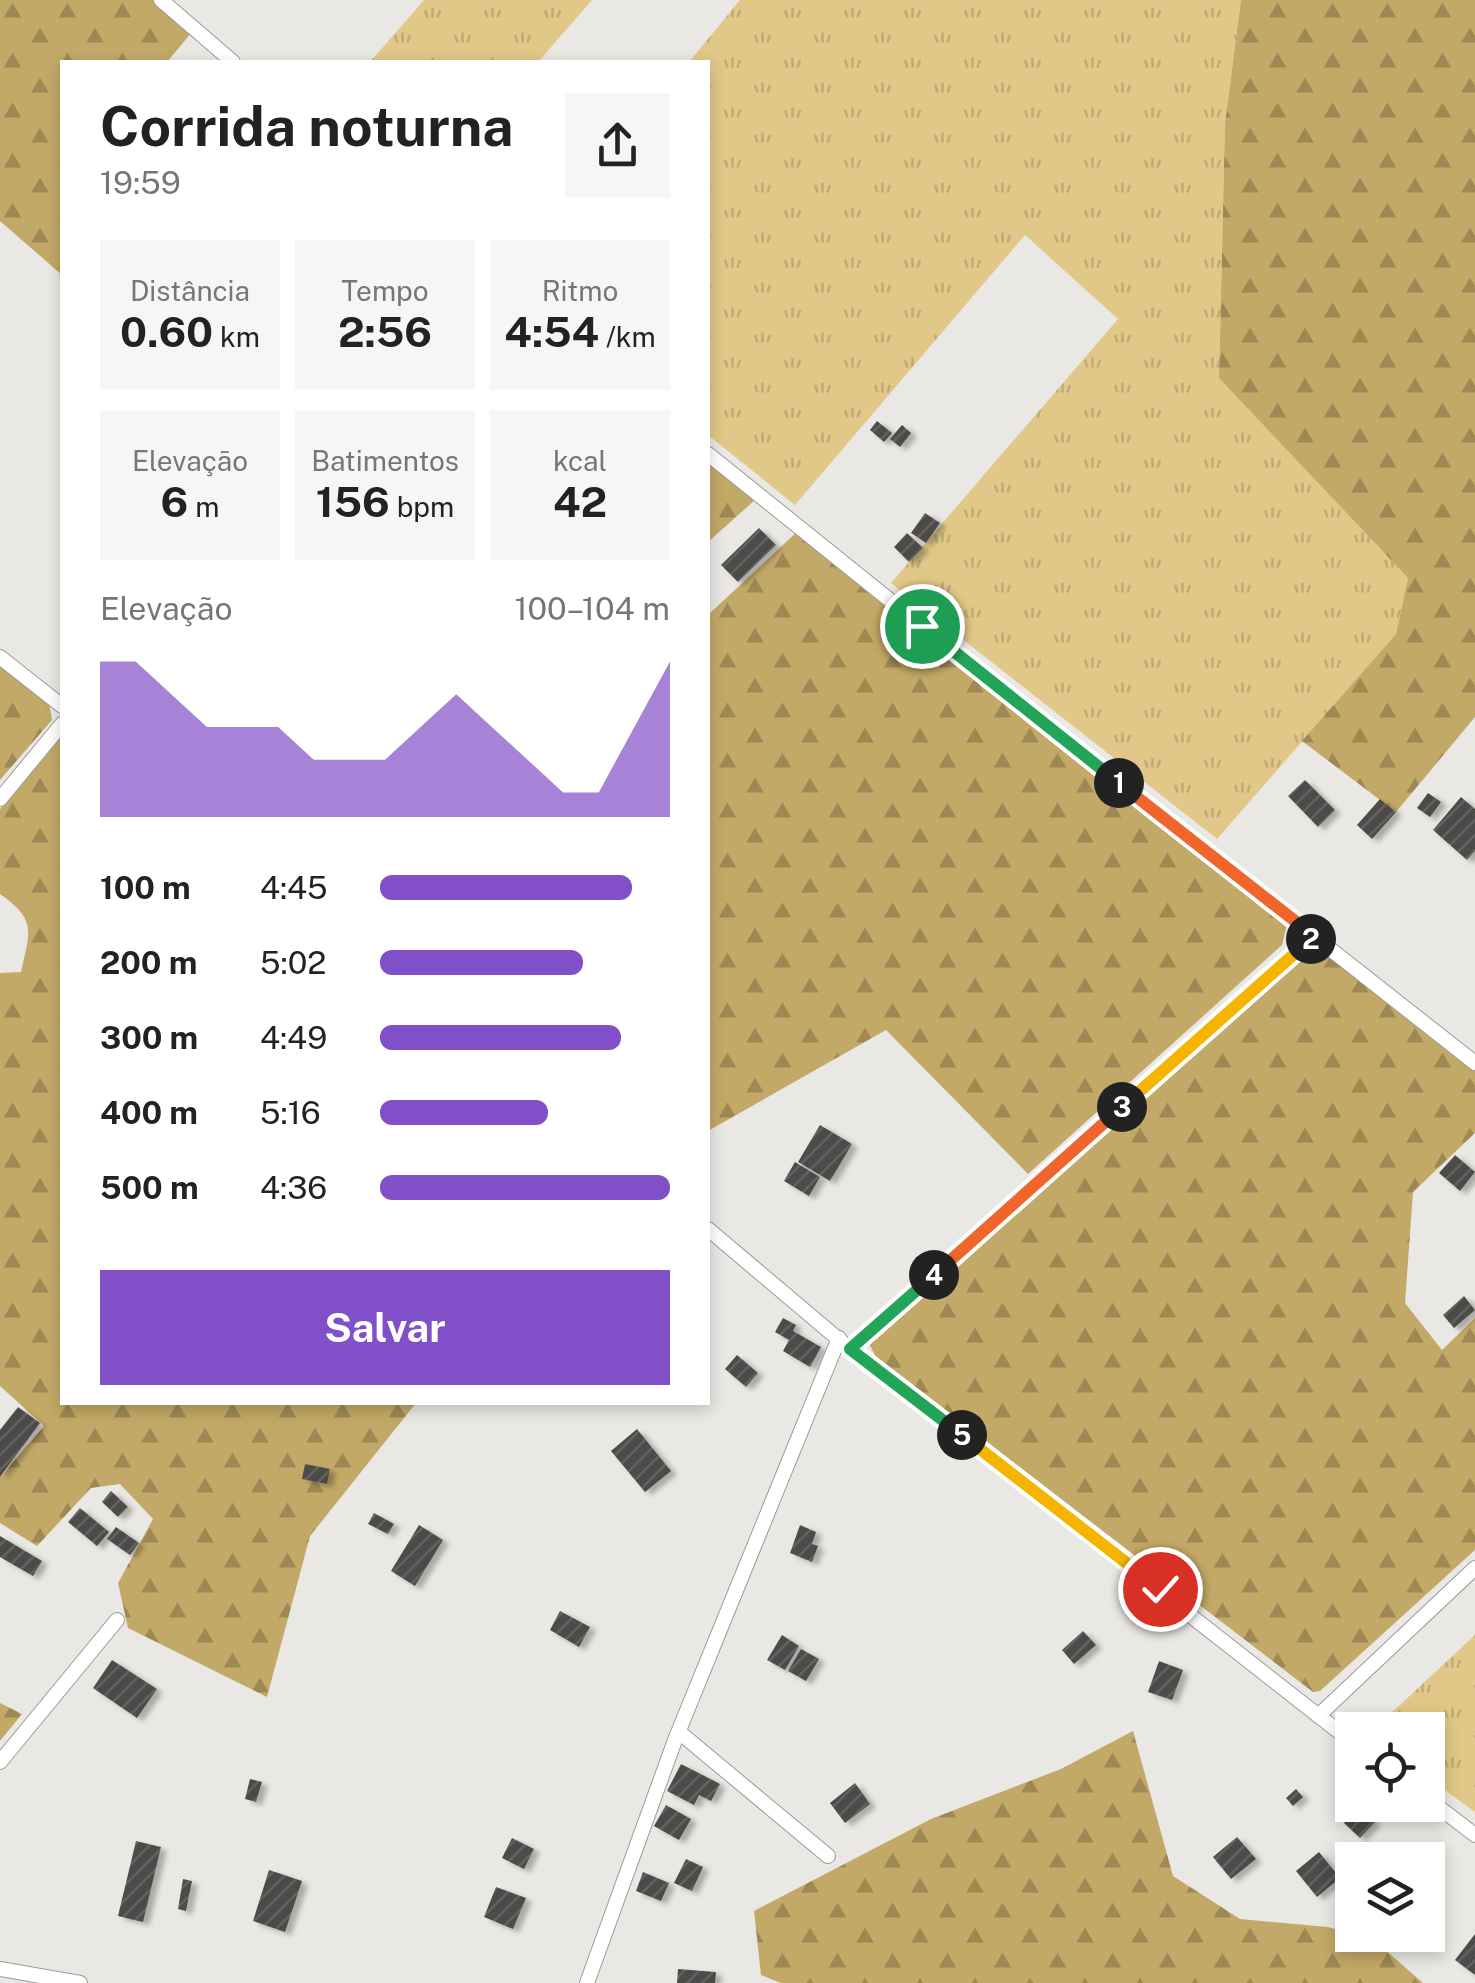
<!DOCTYPE html>
<html lang="pt">
<head>
<meta charset="utf-8">
<style>
	:root { --surface:#fff; --page:#f6f6f6; --text:#222; --muted:#767676; --accent:#814fc7 }
	body { margin:0; font-family:"Public Sans",sans-serif; background:var(--page); color:var(--text); height:100vh; display:flex; flex-direction:column; font-size:38px; white-space:nowrap }
	* { box-sizing:border-box; margin:0 }
	p { font-size:32px; color:var(--muted) }
	.icon { flex:none; width:55px; height:55px; fill:none; stroke:currentColor; stroke-width:2; stroke-linecap:round; stroke-linejoin:round }
	.map { position:relative; flex:1; overflow:hidden }
	.drawer { position:absolute; left:60px; top:60px; width:650px; height:1345px; display:flex; flex-direction:column; background:var(--surface); border-radius:0px; box-shadow:0 5px 15px #0003 }
	.drawer>* { flex:none }
	.buttons { position:absolute; left:1335px; top:1712px; display:grid; gap:20px }
	.buttons a { display:grid; place-items:center; width:110px; height:110px; border-radius:0px; background:var(--surface); box-shadow:0 5px 15px #0003; font-size:50px }
	.pin { position:absolute; display:grid; place-items:center; width:85px; height:85px; color:#fff; margin:-42px; border:5px solid #fff; border-radius:50%; box-shadow:0 2px 10px #0007 }
	.km { position:absolute; width:50px; height:50px; margin:-25px; border-radius:50%; background:#222; color:#fff; font-size:28px; line-height:50px; text-align:center }
	.round { display:grid; place-items:center; flex:none; width:105px; height:105px; border-radius:0px; background:var(--page) }
	.headline { display:flex; align-items:center; justify-content:space-between; height:170px; padding:0 40px }
	h1 { font-size:55px; font-weight:700; line-height:75px }
	.stats { display:grid; grid-template-columns:repeat(3,1fr); gap:15px; height:170px; padding:10px 40px }
	.stats div { display:grid; align-content:center; border-radius:0px; background:var(--page); text-align:center }
	.stats b { font-size:42px; font-weight:700 }
	.stats small { font-size:28px; font-weight:400 }
	.stats p { font-size:28px }
	.chart { height:280px; padding:20px 40px }
	.chart p { display:flex; justify-content:space-between }
	.chart svg { width:100%; height:180px; margin-top:10px; fill:var(--accent); opacity:.7 }
	.primary-button { display:flex; gap:20px; margin-top:auto; padding:20px 40px }
	.primary-button a { flex:1; height:115px; border-radius:0px; background:var(--accent); color:#fff; font-size:40px; font-weight:700; line-height:115px; text-align:center }
	ul { padding:0 40px; list-style:none; font-size:32px }
	li { display:grid; grid-template-columns:160px 120px 1fr; align-items:center; height:75px }
	li i { height:25px; border-radius:12px; background:var(--accent) }
	.map>svg:first-child { display:block }
	.grass { fill:url(#grass-tufts) }
	.forest { fill:url(#forest-firs) }
	.building { fill:url(#building-hatch); filter:url(#shadow) }
	.lines { fill:none; stroke-linecap:round; stroke-linejoin:round }
	.street-casing { stroke:#9c9a96; stroke-width:16 }
	.street { stroke:#fff; stroke-width:14 }
	.split-1-casing { stroke:#fff; stroke-width:20 }
	.split-2-casing { stroke:#fff; stroke-width:20 }
	.split-3-casing { stroke:#fff; stroke-width:20 }
	.split-4-casing { stroke:#fff; stroke-width:20 }
	.split-5-casing { stroke:#fff; stroke-width:20 }
	.split-6-casing { stroke:#fff; stroke-width:20 }
	.split-1 { stroke:#22a559; stroke-width:12 }
	.split-2 { stroke:#f0652b; stroke-width:12 }
	.split-3 { stroke:#f5b400; stroke-width:12 }
	.split-4 { stroke:#f0652b; stroke-width:12 }
	.split-5 { stroke:#22a559; stroke-width:12 }
	.split-6 { stroke:#f5b400; stroke-width:12 }
</style>
</head>
<body>
<div class="map">
<svg width="1475" height="1983" viewBox="0 0 1475 1983">
	<defs>
		<pattern id="grass-tufts" width="24" height="20" patternUnits="userSpaceOnUse" patternTransform="scale(2.5)"><rect width="24" height="20" fill="#e1c888"/><path d="M3 7l-1-3M5 7V3M7 7l1-3M15 17l-1-3M17 17v-4M19 17l1-3" fill="none" stroke="#c0ab75"/></pattern>
		<pattern id="forest-firs" width="22" height="20" patternUnits="userSpaceOnUse" patternTransform="scale(2.5)"><rect width="22" height="20" fill="#c3a967"/><path d="M5 1l3.5 6h-7zM16 11l3.5 6h-7z" fill="#9e8954"/></pattern>
		<pattern id="building-hatch" width="6" height="6" patternUnits="userSpaceOnUse" patternTransform="scale(2.5)"><rect width="6" height="6" fill="#4d4b48"/><path d="M-1 1l2-2M0 6l6-6M5 7l2-2" fill="none" stroke="#63615f"/></pattern>
		<filter id="shadow"><feDropShadow dx="6" dy="3.5" stdDeviation="2.5" flood-color="#0004"/></filter>
	</defs>
	<rect width="100%" height="100%" fill="#eae8e4"/>
	<!-- grass -->
	<g class="grass">
		<polygon points="424,0 592,0 538,62 370,62"/>
		<polygon points="740,0 1241,0 1225,123 1219,377 1408,578 1396,634 1217,839 891,583 1118,319 1025,235 795,505 708,435 708,62 689,62"/>
		<polygon points="1475,1635 1475,1812 1428,1778 1428,1730 1373,1730"/>
	</g>
	<!-- forest -->
	<g class="forest">
		<polygon points="0,0 158,0 192,32 167,62 62,62 62,275 0,221"/>
		<polygon points="1241,0 1475,0 1475,717 1396,812 1302,741 1396,634 1408,578 1219,378 1225,123"/>
		<polygon points="708,460 756,499 708,542"/>
		<polygon points="799,530 1282,912 1287,925 1282,945 1028,1174 886,1030 708,1131 708,615"/>
		<polygon points="0,664 49,703 52,720 0,780"/>
		<path d="M62,735v667l354,1 -106,133 -43,161 -139,-69 -10,-45 35,-64 -33,-35 -29,4 -54,58 -37,-23v-46l44,-51 -44,-40v-413l21,-1c9,-41 16,-52 -21,-78v-85z"/>
		<polygon points="1311,942 1475,1067 1475,1133 1413,1192 1405,1303 1442,1350 1475,1318 1475,1550 1320,1691 1313,1692 876,1357 868,1342"/>
		<polygon points="0,1703 22,1714 0,1741"/>
		<polygon points="1133,1731 1173,1876 1240,1919 1328,1927 1374,1940 1423,1983 781,1983 761,1975 754,1911 931,1819 1061,1769"/>
	</g>
	<!-- building -->
	<g class="building">
		<polygon points="877,421 892,433 884,442 870,430"/>
		<polygon points="902,425 911,433 900,447 890,439"/>
		<polygon points="925,513 940,523 926,543 911,533"/>
		<polygon points="759,528 776,545 738,582 721,565"/>
		<polygon points="907,533 923,548 909,562 894,547"/>
		<polygon points="1305,780 1335,810 1318,827 1288,796"/>
		<polygon points="1428,793 1441,802 1430,817 1417,808"/>
		<polygon points="1461,797 1475,809 1475,851 1467,860 1433,830"/>
		<polygon points="1380,799 1396,812 1372,839 1357,825"/>
		<polygon points="820,1125 852,1144 830,1181 798,1162"/>
		<polygon points="1455,1155 1475,1172 1460,1191 1439,1173"/>
		<polygon points="795,1162 820,1177 809,1196 784,1181"/>
		<polygon points="1464,1296 1475,1310 1454,1328 1443,1315"/>
		<polygon points="783,1318 796,1325 793,1331 821,1347 810,1367 783,1351 789,1340 775,1332"/>
		<polygon points="737,1355 758,1373 746,1387 725,1369"/>
		<polygon points="18,1407 40,1423 0,1477 0,1430"/>
		<polygon points="637,1429 671,1471 645,1492 611,1451"/>
		<polygon points="305,1464 330,1469 327,1484 302,1479"/>
		<polygon points="111,1491 128,1507 118,1517 102,1502"/>
		<polygon points="80,1508 109,1532 97,1546 68,1522"/>
		<polygon points="374,1513 394,1524 388,1534 368,1524"/>
		<polygon points="419,1525 443,1540 415,1586 391,1571"/>
		<polygon points="800,1525 816,1532 812,1544 818,1546 812,1562 790,1553"/>
		<polygon points="116,1527 139,1543 130,1555 107,1539"/>
		<polygon points="0,1536 42,1561 33,1576 0,1557"/>
		<polygon points="560,1611 590,1627 579,1647 550,1630"/>
		<polygon points="1083,1631 1096,1645 1074,1664 1062,1650"/>
		<polygon points="782,1635 799,1646 785,1670 767,1660"/>
		<polygon points="801,1649 819,1659 806,1681 788,1671"/>
		<polygon points="112,1660 157,1689 137,1718 93,1688"/>
		<polygon points="1159,1661 1183,1670 1172,1700 1148,1692"/>
		<polygon points="681,1764 720,1784 711,1801 699,1795 694,1805 667,1791"/>
		<polygon points="250,1779 262,1782 256,1802 245,1799"/>
		<polygon points="855,1783 870,1804 845,1823 830,1803"/>
		<polygon points="1296,1789 1303,1797 1293,1806 1286,1798"/>
		<polygon points="666,1805 691,1819 679,1840 654,1826"/>
		<polygon points="1359,1807 1375,1822 1360,1838 1344,1823"/>
		<polygon points="1237,1837 1256,1859 1231,1879 1213,1857"/>
		<polygon points="512,1838 534,1849 524,1869 502,1858"/>
		<polygon points="136,1841 161,1847 143,1922 118,1916"/>
		<polygon points="1319,1852 1340,1878 1317,1897 1296,1871"/>
		<polygon points="686,1859 703,1867 692,1891 674,1883"/>
		<polygon points="269,1870 302,1881 285,1932 253,1921"/>
		<polygon points="643,1872 669,1883 661,1901 636,1891"/>
		<polygon points="183,1879 192,1881 186,1911 178,1909"/>
		<polygon points="496,1887 526,1898 513,1929 484,1917"/>
		<polygon points="1475,1934 1475,1975 1455,1960"/>
		<polygon points="678,1969 716,1972 715,1983 677,1983"/>
	</g>
	<g class="lines">
		<defs>
			<g id="street">
				<polyline points="161,0 233,62"/>
				<polyline points="708,454 1029,712 1475,1063"/>
				<polyline points="0,657 62,706"/>
				<polyline points="0,799 62,724"/>
				<polyline points="708,1229 850,1349 1352,1742"/>
				<polyline points="850,1349 1314,936"/>
				<polyline points="1318,1716 1475,1568"/>
				<polyline points="679,1732 828,1856"/>
				<polyline points="0,1762 117,1620"/>
				<polyline points="1428,1799 1475,1835"/>
				<polyline points="0,1969 80,1983"/>
				<polyline points="587,1983 675,1740 839,1338"/>
			</g>
		</defs>
		<!-- street casing -->
		<use href="#street" class="street-casing"/>
		<!-- street -->
		<use href="#street" class="street"/>
	</g>
	<g class="lines">
		<defs>
			<polyline id="split-1" points="922,626 1119,783"/>
			<polyline id="split-2" points="1119,783 1314,936 1311,939"/>
			<polyline id="split-3" points="1122,1107 1311,939"/>
			<polyline id="split-4" points="934,1275 1122,1107"/>
			<polyline id="split-5" points="934,1275 850,1349 962,1435"/>
			<polyline id="split-6" points="962,1435 1160,1589"/>
		</defs>
		<!-- split-1 casing -->
		<use href="#split-1" class="split-1-casing"/>
		<!-- split-2 casing -->
		<use href="#split-2" class="split-2-casing"/>
		<!-- split-3 casing -->
		<use href="#split-3" class="split-3-casing"/>
		<!-- split-4 casing -->
		<use href="#split-4" class="split-4-casing"/>
		<!-- split-5 casing -->
		<use href="#split-5" class="split-5-casing"/>
		<!-- split-6 casing -->
		<use href="#split-6" class="split-6-casing"/>
		<!-- split-1 -->
		<use href="#split-1" class="split-1"/>
		<!-- split-2 -->
		<use href="#split-2" class="split-2"/>
		<!-- split-3 -->
		<use href="#split-3" class="split-3"/>
		<!-- split-4 -->
		<use href="#split-4" class="split-4"/>
		<!-- split-5 -->
		<use href="#split-5" class="split-5"/>
		<!-- split-6 -->
		<use href="#split-6" class="split-6"/>
	</g>
</svg>
<div class="buttons">
<a><svg class="icon" aria-label="locate" viewBox="0 0 24 24"><circle cx="12" cy="12" r="6"/><path d="M12 2v4M12 18v4M2 12h4M18 12h4"/></svg></a>
<a><svg class="icon" aria-label="layers" viewBox="0 0 24 24"><path d="M12 4l9 5-9 5-9-5zM3 14l9 5 9-5"/></svg></a>
</div>
<div class="pin" style="left:922px;top:626px;background:#1e9e55"><svg class="icon" aria-label="arrive" viewBox="0 0 24 24"><path d="M6 21V4h12l-3 4 3 4H6"/></svg></div>
<div class="pin" style="left:1160px;top:1589px;background:#d93025"><svg class="icon" aria-label="check" viewBox="0 0 24 24"><path d="M5 12l5 5 9-10"/></svg></div>
<b class="km" style="left:1119px;top:783px">1</b>
<b class="km" style="left:1311px;top:939px">2</b>
<b class="km" style="left:1122px;top:1107px">3</b>
<b class="km" style="left:934px;top:1275px">4</b>
<b class="km" style="left:962px;top:1435px">5</b>
<section class="drawer">
<div class="headline"><div><h1>Corrida noturna</h1><p>19:59</p></div><a class="round"><svg class="icon" aria-label="share" viewBox="0 0 24 24"><path d="M12 15V3M7 8l5-5 5 5M5 13v7h14v-7"/></svg></a></div>
<div class="stats">
<div><p>Distância</p><b>0.60<small> km</small></b></div>
<div><p>Tempo</p><b>2:56</b></div>
<div><p>Ritmo</p><b>4:54<small> /km</small></b></div>
</div>
<div class="stats">
<div><p>Elevação</p><b>6<small> m</small></b></div>
<div><p>Batimentos</p><b>156<small> bpm</small></b></div>
<div><p>kcal</p><b>42</b></div>
</div>
<div class="chart"><p><span>Elevação</span>100–104 m</p>
<svg viewBox="0 0 160 44" preserveAspectRatio="none"><path d="M0 44V6L10 6L20 14L30 22L40 22L50 22L60 30L70 30L80 30L90 22L100 14L110 22L120 30L130 38L140 38L150 22L160 6V44z"/></svg>
</div>
<ul>
<li><b>100 m</b>4:45<i style="width:87%"></i></li>
<li><b>200 m</b>5:02<i style="width:70%"></i></li>
<li><b>300 m</b>4:49<i style="width:83%"></i></li>
<li><b>400 m</b>5:16<i style="width:58%"></i></li>
<li><b>500 m</b>4:36<i style="width:100%"></i></li>
</ul>
<div class="primary-button"><a>Salvar</a></div>
</section>
</div>
</body>
</html>
